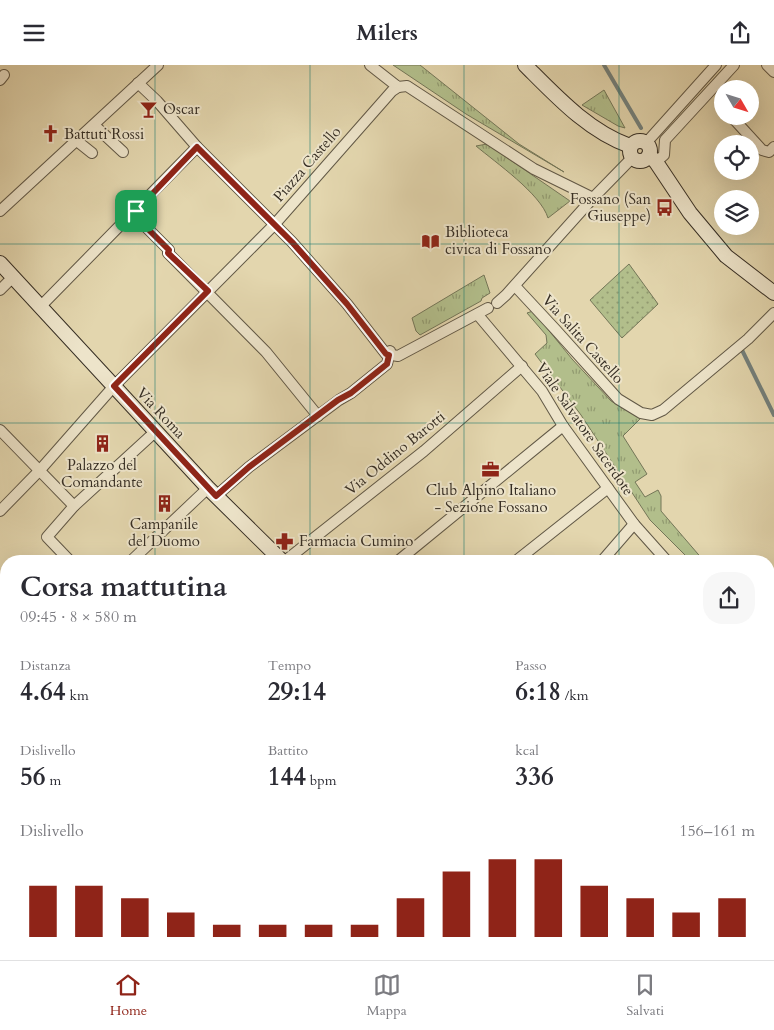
<!DOCTYPE html>
<html lang="it">
<head>
<meta charset="utf-8">
<style>
	:root { --surface:#fff; --page:#f7f7f7; --text:#2b2b33; --muted:#7c7c81; --line:#e1e1e2; --accent:#8f2418 }
	body { margin:0; font-family:Cardo,serif; background:var(--page); color:var(--text); height:100vh; display:flex; flex-direction:column; font-size:19px; white-space:nowrap }
	* { box-sizing:border-box; margin:0 }
	p { font-size:16px; color:var(--muted) }
	.icon { flex:none; width:28px; height:28px; fill:none; stroke:currentColor; stroke-width:2; stroke-linecap:round; stroke-linejoin:round }
	.map { position:relative; flex:1; overflow:hidden }
	.panel { position:absolute; left:0px; top:490px; width:775px; height:405px; display:flex; flex-direction:column; background:var(--surface); border-radius:20px 20px 0 0; box-shadow:0 5px 20px #0002 }
	.panel>* { flex:none }
	.needle { width:32px; rotate:129deg }
	.buttons { position:absolute; left:714px; top:15px; display:grid; gap:10px }
	.buttons a { display:grid; place-items:center; width:45px; height:45px; border-radius:50%; background:var(--surface); box-shadow:0 5px 20px #0002; font-size:25px }
	.pin { position:absolute; display:grid; place-items:center; width:42px; height:42px; color:#fff; margin:-21px; border-radius:10px; box-shadow:0 2px 8px #0006 }
	.round { display:grid; place-items:center; flex:none; width:52px; height:52px; border-radius:20px; background:var(--page) }
	.head { display:flex; align-items:center; justify-content:space-between; height:85px; padding:0 20px }
	h1 { font-size:28px; font-weight:600; line-height:38px }
	.metrics { display:grid; grid-template-columns:repeat(3,1fr); gap:8px; height:85px; padding:5px 20px }
	.metrics div { display:grid; align-content:center }
	.metrics b { font-size:25px; font-weight:600 }
	.metrics small { font-size:14px; font-weight:400 }
	.metrics p { font-size:14px }
	.chart { height:140px; padding:10px 20px }
	.chart p { display:flex; justify-content:space-between }
	.chart svg { width:100%; height:90px; margin-top:5px; stroke:var(--accent); stroke-width:6 }
	header { display:flex; justify-content:space-between; align-items:center; height:65px; padding:0 20px; background:var(--surface); font-size:22px; font-weight:600 }
	.menu { display:flex; justify-content:space-around; align-items:center; height:70px; border-top:1px solid var(--line); background:var(--surface); font-size:14px; color:var(--muted) }
	.menu a { display:grid; justify-items:center; gap:2px }
	.menu .active { color:var(--accent) }
	.map>svg:first-child { display:block }
	.grass { fill:url(#grass-tufts); stroke:#747658 }
	.garden { fill:url(#garden-dots); stroke:#747658 }
	.lines { fill:none; stroke-linecap:round; stroke-linejoin:round }
	.stream { stroke:#73807c; stroke-width:4 }
	.street-casing { stroke:#615846; stroke-width:12 }
	.secondary-casing { stroke:#362e24; stroke-width:16 }
	.street { stroke:#ede4ca; stroke-width:10 }
	.secondary { stroke:#ede4ca; stroke-width:14 }
	.route-casing { stroke:#fff; stroke-width:10 }
	.route { stroke:#8f2418; stroke-width:6 }
	.grid { fill:none; stroke:#0f766e; stroke-width:1; stroke-opacity:0.55 }
	.labels { text-anchor:middle; stroke-width:4; stroke-linejoin:round; paint-order:stroke }
	.poi-label { font-size:15px; fill:#362e24; stroke:#ede4ca; text-anchor:start }
	.street-label { font-size:15px; fill:#362e24; stroke:#ede4ca }
</style>
</head>
<body>
<header><svg class="icon" aria-label="menu" viewBox="0 0 24 24"><path d="M4 6h16M4 12h16M4 18h16"/></svg>Milers<svg class="icon" aria-label="share" viewBox="0 0 24 24"><path d="M12 15V3M7 8l5-5 5 5M5 13v7h14v-7"/></svg></header>
<div class="map">
<svg width="774" height="895" viewBox="0 0 774 895">
	<defs>
		<pattern id="grass-tufts" width="24" height="20" patternUnits="userSpaceOnUse" patternTransform="scale(1.25)"><rect width="24" height="20" fill="#b2be8b"/><path d="M3 7l-1-3M5 7V3M7 7l1-3M15 17l-1-3M17 17v-4M19 17l1-3" fill="none" stroke="#929b71"/></pattern>
		<pattern id="garden-dots" width="8" height="8" patternUnits="userSpaceOnUse" patternTransform="scale(1.25)"><rect width="8" height="8" fill="#b2be8b"/><path d="M2 2h.1M6 6h.1" fill="none" stroke="#929b71" stroke-width="1.8" stroke-linecap="round"/></pattern>
	</defs>
	<rect width="100%" height="100%" fill="#e3d6ae"/>
	<filter id="stains"><feTurbulence type="fractalNoise" baseFrequency=".004" numOctaves="4"/><feColorMatrix values="0 0 0 0 .2 0 0 0 0 .09 0 0 0 0 .02 0 0 0 .5 -.17"/></filter>
	<radialGradient id="worn" r=".72"><stop offset=".6" stop-color="#630" stop-opacity="0"/><stop offset="1" stop-color="#630" stop-opacity=".3"/></radialGradient>
	<!-- grass -->
	<g class="grass">
		<polygon points="393,0 420,0 519,79 564,107 466,49"/>
		<polygon points="604,25 625,63 618,61 582,40"/>
		<path d="M487,79l83,57 -22,17c-7,-24 -53,-56 -72,-72z"/>
		<polygon points="484,210 490,228 482,233 481,236 420,270 416,266 412,253"/>
		<polygon points="533,246 572,294 611,336 641,353 623,371 647,409 635,417 645,432 658,425 661,431 661,446 704,496 691,496 650,455 581,350 535,289 547,278 546,270 527,248"/>
		<polygon points="769,553 774,557 774,640 769,649 769,581 771,574 769,572"/>
		<polygon points="774,736 774,761 769,766 769,741"/>
		<polygon points="63,889 72,889 75,895 49,895"/>
		<polygon points="559,889 611,889 610,895 565,895"/>
		<polygon points="637,889 740,889 734,895 635,895"/>
	</g>
	<!-- garden -->
	<polygon class="garden" points="629,199 658,239 622,273 590,235"/>
	<g class="lines">
		<!-- stream -->
		<g class="stream">
			<polyline points="604,0 641,63"/>
			<polyline points="741,283 774,350"/>
		</g>
		<defs>
			<g id="street">
				<polyline points="370,0 398,22 407,21 534,104 593,133"/>
				<polyline points="767,0 774,7"/>
				<polyline points="0,15 4,10"/>
				<polyline points="138,18 157,36 197,82 292,177 347,239 386,289 398,291 488,243"/>
				<polyline points="731,51 762,85 769,87 774,82"/>
				<polyline points="94,60 123,87"/>
				<polyline points="77,76 92,88"/>
				<polyline points="646,78 716,0"/>
				<polyline points="656,97 664,90 665,75 734,0"/>
				<polyline points="0,146 158,0"/>
				<polyline points="133,149 169,185 168,188 266,287 318,351"/>
				<polyline points="515,221 555,264 618,334 641,348 652,350 663,345 748,274 774,248"/>
				<polyline points="0,225 13,212"/>
				<polyline points="497,238 506,230 593,133 632,93"/>
				<polyline points="40,242 197,82"/>
				<polyline points="478,250 542,326 563,361 634,459 667,496"/>
				<polyline points="0,365 74,441"/>
				<polyline points="216,431 249,402 339,335 351,328 387,299 390,286"/>
				<polyline points="0,446 40,405 114,321 274,160 392,26 398,22"/>
				<polyline points="70,496 47,472 74,441 156,366"/>
				<polyline points="131,496 208,423"/>
				<polyline points="285,496 424,386 522,301"/>
				<polyline points="398,496 563,361"/>
				<polyline points="516,496 608,423"/>
				<polyline points="602,496 634,459"/>
				<polyline points="0,519 6,526"/>
				<polyline points="0,669 6,672"/>
				<polyline points="0,738 6,745"/>
				<polyline points="0,763 6,759"/>
				<polyline points="769,781 774,786"/>
				<polyline points="0,828 6,825"/>
				<polyline points="0,859 6,871"/>
				<polyline points="769,883 774,889"/>
				<polyline points="16,889 19,895"/>
				<polyline points="81,889 84,895"/>
				<polyline points="125,889 129,895"/>
				<polyline points="196,889 200,895"/>
				<polyline points="657,889 661,895"/>
				<polyline points="33,895 47,889"/>
				<polyline points="213,895 222,889"/>
				<polyline points="459,895 466,889"/>
			</g>
			<g id="secondary">
				<path d="M525,0c31,31 63,66 105,81"/>
				<circle cx="640" cy="86" r="10"/>
				<polyline points="649,90 656,97 690,148 726,191 774,228"/>
				<polyline points="0,198 208,423 282,496"/>
				<polyline points="769,659 774,650"/>
				<polyline points="527,889 534,895"/>
				<polyline points="629,895 631,889"/>
			</g>
		</defs>
		<!-- street casing -->
		<use href="#street" class="street-casing"/>
		<!-- secondary casing -->
		<use href="#secondary" class="secondary-casing"/>
		<!-- street -->
		<use href="#street" class="street"/>
		<!-- secondary -->
		<use href="#secondary" class="secondary"/>
	</g>
	<g class="lines">
		<defs>
			<polygon id="route" points="197,82 292,177 347,239 386,289 389,290 387,299 351,328 338,335 249,402 216,431 114,321 208,226 168,188 169,185 133,149"/>
		</defs>
		<!-- route casing -->
		<use href="#route" class="route-casing"/>
		<!-- route -->
		<use href="#route" class="route"/>
	</g>
	<!-- grid -->
	<path class="grid" d="M155,0v496M310,0v496M464,0v496M619,0v496M0,179h774M0,358h774M0,537h6M769,537h5M0,716h6M769,716h5M155,889v6M310,889v6M464,889v6M619,889v6"/>
	<!-- icons -->
	<defs>
		<symbol id="bar-bare" viewBox="-9 -9 18 18"><path d="M-6-5H6L.8 .8V4.5H3.5V6h-7V4.5H-.8V.8Z" fill="#8f2418" stroke="#ede4ca" stroke-width="2.5" paint-order="stroke"/></symbol>
		<symbol id="church-bare" viewBox="-9 -9 18 18"><path d="M-1.2-6h2.4v3.5h3.3v2.4h-3.3V6h-2.4V-.1h-3.3v-2.4h3.3Z" fill="#8f2418" stroke="#ede4ca" stroke-width="2.5" paint-order="stroke"/></symbol>
		<symbol id="bus-bare" viewBox="-9 -9 18 18"><path d="M-5-6H5V4H4V6H2V4H-2V6H-4V4H-5ZM-3.5-4V0h7V-4ZM-3.5 1.2v1.5H-2V1.2ZM2 1.2v1.5H3.5V1.2Z" fill="#8f2418" stroke="#ede4ca" stroke-width="2.5" paint-order="stroke"/></symbol>
		<symbol id="library-bare" viewBox="-9 -9 18 18"><path d="M-6-4Q-3-5.5-.7-3.5V5Q-3 3-6 4ZM6-4Q3-5.5 .7-3.5V5Q3 3 6 4Z" fill="#8f2418" stroke="#ede4ca" stroke-width="2.5" paint-order="stroke"/></symbol>
		<symbol id="building-bare" viewBox="-9 -9 18 18"><path d="M-4-6H4V6H1V3H-1V6H-4ZM-2.5-4.3h1.7v1.8h-1.7ZM.8-4.3h1.7v1.8H.8ZM-2.5-1h1.7V.8h-1.7ZM.8-1h1.7V.8H.8Z" fill="#8f2418" stroke="#ede4ca" stroke-width="2.5" paint-order="stroke"/></symbol>
		<symbol id="office-bare" viewBox="-9 -9 18 18"><path d="M-6-3h4V-5.5h4V-3h4V5H-6ZM-1-4.5V-3h2v-1.5ZM-6 0V1H6V0Z" fill="#8f2418" stroke="#ede4ca" stroke-width="2.5" paint-order="stroke"/></symbol>
		<symbol id="pharmacy-bare" viewBox="-9 -9 18 18"><path d="M-2-6h4v4h4v4h-4v4h-4v-4h-4v-4h4Z" fill="#8f2418" stroke="#ede4ca" stroke-width="2.5" paint-order="stroke"/></symbol>
	</defs>
	<g fill-rule="evenodd">
		<use href="#bar-bare" x="136" y="32" width="25" height="25"/>
		<use href="#church-bare" x="38" y="56" width="25" height="25"/>
		<use href="#bus-bare" x="652" y="130" width="25" height="25"/>
		<use href="#library-bare" x="418" y="164" width="25" height="25"/>
		<use href="#building-bare" x="90" y="366" width="25" height="25"/>
		<use href="#office-bare" x="478" y="392" width="25" height="25"/>
		<use href="#building-bare" x="152" y="426" width="25" height="25"/>
		<use href="#pharmacy-bare" x="272" y="464" width="25" height="25"/>
	</g>
	<g class="labels">
		<!-- poi labels -->
		<g class="poi-label">
			<text x="163" y="49">Oscar</text>
			<text x="64" y="74">Battuti Rossi</text>
			<text x="651" y="139" text-anchor="end">Fossano (San<tspan x="651" dy="17">Giuseppe)</tspan></text>
			<text x="445" y="172">Biblioteca<tspan x="445" dy="17">civica di Fossano</tspan></text>
			<text x="102" y="405" text-anchor="middle">Palazzo del<tspan x="102" dy="17">Comandante</tspan></text>
			<text x="491" y="430" text-anchor="middle">Club Alpino Italiano<tspan x="491" dy="17">- Sezione Fossano</tspan></text>
			<text x="164" y="464" text-anchor="middle">Campanile<tspan x="164" dy="17">del Duomo</tspan></text>
			<text x="299" y="481">Farmacia Cumino</text>
		</g>
		<!-- street labels -->
		<g class="street-label">
			<text transform="translate(307 99) rotate(-49)" y="5">Piazza Castello</text>
			<text transform="translate(583 274) rotate(48)" y="5">Via Salita Castello</text>
			<text transform="translate(161 348) rotate(47)" y="5">Via Roma</text>
			<text transform="translate(585 364) rotate(55)" y="5">Viale Salvatore Sacerdote</text>
			<text transform="translate(395 388) rotate(-39)" y="5">Via Oddino Barotti</text>
		</g>
	</g>
	<rect width="100%" height="100%" filter="url(#stains)"/>
	<rect width="100%" height="100%" fill="url(#worn)"/>
</svg>
<div class="buttons">
<a><svg class="needle" viewBox="-14 -14 28 28"><path d="M0-13l5 13h-10z" fill="#e53935"/><path d="M0 13l5-13h-10z" fill="#7c7c81"/></svg></a>
<a><svg class="icon" aria-label="locate" viewBox="0 0 24 24"><circle cx="12" cy="12" r="6"/><path d="M12 2v4M12 18v4M2 12h4M18 12h4"/></svg></a>
<a><svg class="icon" aria-label="layers" viewBox="0 0 24 24"><path d="M12 4l9 5-9 5-9-5zM3 14l9 5 9-5"/></svg></a>
</div>
<div class="pin" style="left:136px;top:146px;background:#1e9e55"><svg class="icon" aria-label="arrive" viewBox="0 0 24 24"><path d="M6 21V4h12l-3 4 3 4H6"/></svg></div>
<section class="panel">
<div class="head"><div><h1>Corsa mattutina</h1><p>09:45 · 8 × 580 m</p></div><a class="round"><svg class="icon" aria-label="share" viewBox="0 0 24 24"><path d="M12 15V3M7 8l5-5 5 5M5 13v7h14v-7"/></svg></a></div>
<div class="metrics">
<div><p>Distanza</p><b>4.64<small> km</small></b></div>
<div><p>Tempo</p><b>29:14</b></div>
<div><p>Passo</p><b>6:18<small> /km</small></b></div>
</div>
<div class="metrics">
<div><p>Dislivello</p><b>56<small> m</small></b></div>
<div><p>Battito</p><b>144<small> bpm</small></b></div>
<div><p>kcal</p><b>336</b></div>
</div>
<div class="chart"><p><span>Dislivello</span>156–161 m</p>
<svg viewBox="0 0 160 44" preserveAspectRatio="none"><path d="M5 44V19M15 44V19M25 44V25M35 44V32M45 44V38M55 44V38M65 44V38M75 44V38M85 44V25M95 44V12M105 44V6M115 44V6M125 44V19M135 44V25M145 44V32M155 44V25"/></svg>
</div>
</section>
</div>
<nav class="menu">
<a class="active"><svg class="icon" aria-label="home" viewBox="0 0 24 24"><path d="M3 11l9-7 9 7M6 9v11h12V9"/></svg>Home</a>
<a><svg class="icon" aria-label="map" viewBox="0 0 24 24"><path d="M3 6l6-2 6 2 6-2v14l-6 2-6-2-6 2zM9 4v14M15 6v14"/></svg>Mappa</a>
<a><svg class="icon" aria-label="saved" viewBox="0 0 24 24"><path d="M7 4h10v16l-5-4-5 4z"/></svg>Salvati</a>
</nav>
</body>
</html>
